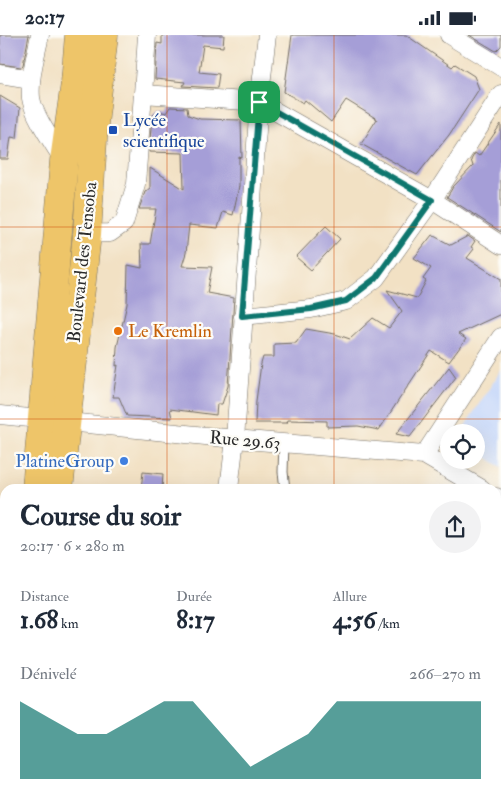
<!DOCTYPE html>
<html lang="fr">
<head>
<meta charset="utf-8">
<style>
	:root { --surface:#fff; --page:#f2f2f3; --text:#1f2937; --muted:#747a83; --accent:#0f766e }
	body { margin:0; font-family:"IM FELL Double Pica",serif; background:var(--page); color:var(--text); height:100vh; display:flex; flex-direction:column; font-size:19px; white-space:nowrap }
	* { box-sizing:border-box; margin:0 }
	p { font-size:16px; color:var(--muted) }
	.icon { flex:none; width:28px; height:28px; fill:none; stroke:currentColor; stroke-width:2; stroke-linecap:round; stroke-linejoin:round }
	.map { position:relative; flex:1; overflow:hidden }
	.panel { position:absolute; left:0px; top:449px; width:501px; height:321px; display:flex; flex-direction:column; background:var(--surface); border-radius:15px 15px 0 0; box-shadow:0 5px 20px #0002 }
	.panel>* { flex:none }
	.tools { position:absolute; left:440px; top:389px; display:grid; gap:10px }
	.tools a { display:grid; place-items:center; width:45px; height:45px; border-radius:50%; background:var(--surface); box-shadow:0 5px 20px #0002; font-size:25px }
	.pin { position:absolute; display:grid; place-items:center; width:42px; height:42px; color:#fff; margin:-21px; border-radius:10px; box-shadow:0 2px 8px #0006 }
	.round { display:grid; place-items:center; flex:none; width:52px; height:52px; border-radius:26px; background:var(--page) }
	.headline { display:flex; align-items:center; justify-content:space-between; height:85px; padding:0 20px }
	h1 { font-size:28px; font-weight:800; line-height:38px }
	.metrics { display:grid; grid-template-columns:repeat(3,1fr); gap:8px; height:85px; padding:5px 20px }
	.metrics div { display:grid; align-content:center }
	.metrics b { font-size:25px; font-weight:800 }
	.metrics small { font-size:14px; font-weight:400 }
	.metrics p { font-size:14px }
	.chart { height:140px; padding:10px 20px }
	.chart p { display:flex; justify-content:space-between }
	.chart svg { width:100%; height:90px; margin-top:5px; fill:var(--accent); opacity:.7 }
	.status { display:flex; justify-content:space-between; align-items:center; height:35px; padding:0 25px; background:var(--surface); direction:ltr }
	.status svg { height:14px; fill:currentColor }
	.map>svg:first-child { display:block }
	.built { fill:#ccdbf9 }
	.building { fill:#a59ed7 }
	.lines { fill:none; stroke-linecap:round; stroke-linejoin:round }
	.service-casing { stroke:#716b61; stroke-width:11 }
	.minor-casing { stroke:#716b61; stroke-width:19 }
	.primary-casing { stroke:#716b61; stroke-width:29 }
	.service { stroke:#fff; stroke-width:9 }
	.minor { stroke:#fff; stroke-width:18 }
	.primary { stroke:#eec569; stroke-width:28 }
	.route-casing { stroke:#fff; stroke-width:10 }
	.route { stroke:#0f766e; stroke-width:6 }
	.grid { fill:none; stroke:#d5540f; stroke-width:1; stroke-opacity:0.55 }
	.transit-dot { fill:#1a4fb4; stroke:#fdfcf7; stroke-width:2 }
	.food-dot { fill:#e8710a; stroke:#fdfcf7; stroke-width:2 }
	.shop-dot { fill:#3f7fe0; stroke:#fdfcf7; stroke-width:2 }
	.labels { text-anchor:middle; stroke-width:4.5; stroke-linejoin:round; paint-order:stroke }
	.transit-label { font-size:18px; fill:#164399; stroke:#fdfcf7; text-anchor:start }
	.street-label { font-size:18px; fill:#2b2b2b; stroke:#fdfcf7 }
	.food-label { font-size:18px; fill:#c56008; stroke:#fdfcf7; text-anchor:start }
	.shop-label { font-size:18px; fill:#366cbe; stroke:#fdfcf7; text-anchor:end }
</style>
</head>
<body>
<div class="status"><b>20:17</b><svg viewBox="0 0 49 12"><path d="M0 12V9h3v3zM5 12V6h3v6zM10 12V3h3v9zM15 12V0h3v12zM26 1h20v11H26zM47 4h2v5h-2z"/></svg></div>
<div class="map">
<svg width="501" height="769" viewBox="0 0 501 769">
	<rect width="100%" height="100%" fill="#fdfcf7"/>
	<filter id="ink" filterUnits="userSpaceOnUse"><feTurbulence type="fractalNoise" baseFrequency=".02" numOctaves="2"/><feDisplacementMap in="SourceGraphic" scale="10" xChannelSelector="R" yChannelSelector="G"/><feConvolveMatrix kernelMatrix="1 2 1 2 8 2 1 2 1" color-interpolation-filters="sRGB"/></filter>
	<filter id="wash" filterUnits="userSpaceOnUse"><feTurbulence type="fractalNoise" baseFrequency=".0096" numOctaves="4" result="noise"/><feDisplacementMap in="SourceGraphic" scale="20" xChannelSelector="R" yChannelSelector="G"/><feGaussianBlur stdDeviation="1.12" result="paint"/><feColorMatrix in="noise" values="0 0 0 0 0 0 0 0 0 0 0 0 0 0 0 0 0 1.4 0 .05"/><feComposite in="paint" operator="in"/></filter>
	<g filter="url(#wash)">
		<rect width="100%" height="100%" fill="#f2e1c4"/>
		<!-- built -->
		<polygon class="built" points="501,335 501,432 476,415 476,398 461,397"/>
		<g id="blocks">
			<!-- building -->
			<g class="building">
				<polygon points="0,0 29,0 23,30 21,32 0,29"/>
				<polygon points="162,0 224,0 223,12 203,10 199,37 219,39 217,53 183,51 185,47 155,44 157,8 162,9"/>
				<polygon points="292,0 406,0 452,32 455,29 474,41 479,54 449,100 417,140 361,109 377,84 346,65 331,87 305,65 303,68 284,57"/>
				<polygon points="469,0 501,0 501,11 496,16"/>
				<polygon points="0,61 20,73 17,103 11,102 8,124 0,124"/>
				<polygon points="170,72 187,73 188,80 200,84 241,85 242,123 239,122 239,151 233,180 223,177 218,193 189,190 186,218 182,231 212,232 207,258 234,263 228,351 222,369 217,369 216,380 170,374 172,383 127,381 119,362 113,362 118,330 116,331 117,312 127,269 128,230 142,233 141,209 150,209 156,174 139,174 145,157 150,153 150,133 184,154 183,118 149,117 152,81 159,76 166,78"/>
				<polygon points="501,89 501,197 447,162 453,152 473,131 471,125 475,118 479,121"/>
				<polygon points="326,191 340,204 311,235 296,222"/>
				<polygon points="432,200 451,210 468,201 475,206 471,212 474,214 467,223 501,244 501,279 458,299 466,304 449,327 431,316 379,395 358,391 327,392 327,386 288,385 287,388 255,388 256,366 261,329 263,322 274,322 274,309 296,308 306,294 335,299 350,304 373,283 389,293 402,276 387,255 417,263 426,246 423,244 431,233 414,223"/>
				<polygon points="449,332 456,342 410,402 396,399"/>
				<polygon points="143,437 163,439 162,454 141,454"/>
			</g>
		</g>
	</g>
	<g filter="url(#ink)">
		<use href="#blocks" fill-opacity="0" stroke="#716b61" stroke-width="1"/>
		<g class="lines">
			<defs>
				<polyline id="service" points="284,408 283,437 285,454"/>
				<g id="minor">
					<path d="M40,0c-4,20 -11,42 -9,63 3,19 23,46 33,63"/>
					<polyline points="147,0 143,59 259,67 432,165 501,210"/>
					<polyline points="449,0 501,32"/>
					<polyline points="0,39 31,44"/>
					<polyline points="87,199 110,198 124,188 136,149 143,59"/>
					<polyline points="243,281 311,274 346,266 376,243 432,165 501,59"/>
					<polyline points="0,380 235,404 424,420 482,454"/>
					<polyline points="424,420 501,302"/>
					<polyline points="229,454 235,404 259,67 267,0"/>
					<polyline points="496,462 501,465"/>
					<polyline points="496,595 501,587"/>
					<polyline points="0,702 5,703"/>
					<polyline points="496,739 501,743"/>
					<polyline points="298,765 306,769"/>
					<polyline points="206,769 206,765"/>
					<polyline points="387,769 390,765"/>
				</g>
				<g id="primary">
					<polyline points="36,454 64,126 75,48 79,0"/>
					<polyline points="59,454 87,199 94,89 104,0"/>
					<polyline points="5,769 6,765"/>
					<polyline points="27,769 28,765"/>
				</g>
			</defs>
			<!-- service casing -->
			<use href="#service" class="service-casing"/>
			<!-- minor casing -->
			<use href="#minor" class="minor-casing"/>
			<!-- primary casing -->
			<use href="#primary" class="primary-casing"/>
			<!-- service -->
			<use href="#service" class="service"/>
			<!-- minor -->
			<use href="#minor" class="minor"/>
			<!-- primary -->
			<use href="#primary" class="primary"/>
		</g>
	</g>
	<g class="lines" filter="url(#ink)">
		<defs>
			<polygon id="route" points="259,67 432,165 376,243 346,266 311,274 242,281"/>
		</defs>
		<!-- route casing -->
		<use href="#route" class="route-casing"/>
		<!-- route -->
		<use href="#route" class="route"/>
	</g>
	<!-- grid -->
	<path class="grid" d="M167,0v454M334,0v454M0,192h501M0,384h501M0,577h5M496,577h5M167,765v4M334,765v4"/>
	<!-- markers -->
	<rect class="transit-dot" x="108" y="90" width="10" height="10" rx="2.5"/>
	<circle class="food-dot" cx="118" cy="296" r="5"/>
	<circle class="shop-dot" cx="124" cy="426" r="5"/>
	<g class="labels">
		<!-- transit labels -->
		<g class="transit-label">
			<text x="123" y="91">Lycée<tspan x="123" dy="21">scientifique</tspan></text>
		</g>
		<!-- street labels -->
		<g class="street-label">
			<text transform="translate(82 227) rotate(-84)" y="6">Boulevard des Tensoba</text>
			<text transform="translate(245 405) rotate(5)" y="6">Rue 29.63</text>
		</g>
		<!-- food labels -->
		<g class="food-label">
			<text x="128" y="302">Le Kremlin</text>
		</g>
		<!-- shop labels -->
		<g class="shop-label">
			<text x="114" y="432">PlatineGroup</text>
		</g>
	</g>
</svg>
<div class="tools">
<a><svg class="icon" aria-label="locate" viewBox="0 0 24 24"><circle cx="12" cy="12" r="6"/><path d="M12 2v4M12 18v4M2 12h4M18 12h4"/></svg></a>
</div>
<div class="pin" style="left:259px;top:67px;background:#1e9e55"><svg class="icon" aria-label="arrive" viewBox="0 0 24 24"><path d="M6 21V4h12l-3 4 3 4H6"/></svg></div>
<section class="panel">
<div class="headline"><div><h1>Course du soir</h1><p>20:17 · 6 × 280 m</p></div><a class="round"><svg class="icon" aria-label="share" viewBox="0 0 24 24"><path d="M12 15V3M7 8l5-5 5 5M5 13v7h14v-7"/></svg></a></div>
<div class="metrics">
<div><p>Distance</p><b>1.68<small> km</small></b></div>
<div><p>Durée</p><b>8:17</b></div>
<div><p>Allure</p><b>4:56<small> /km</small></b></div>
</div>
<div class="chart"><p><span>Dénivelé</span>266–270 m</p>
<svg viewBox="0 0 160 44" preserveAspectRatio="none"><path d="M0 44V6L10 14L20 22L30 22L40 14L50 6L60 6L70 22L80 38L90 30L100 22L110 6L120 6L130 6L140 6L150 6L160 6V44z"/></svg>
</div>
</section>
</div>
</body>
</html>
